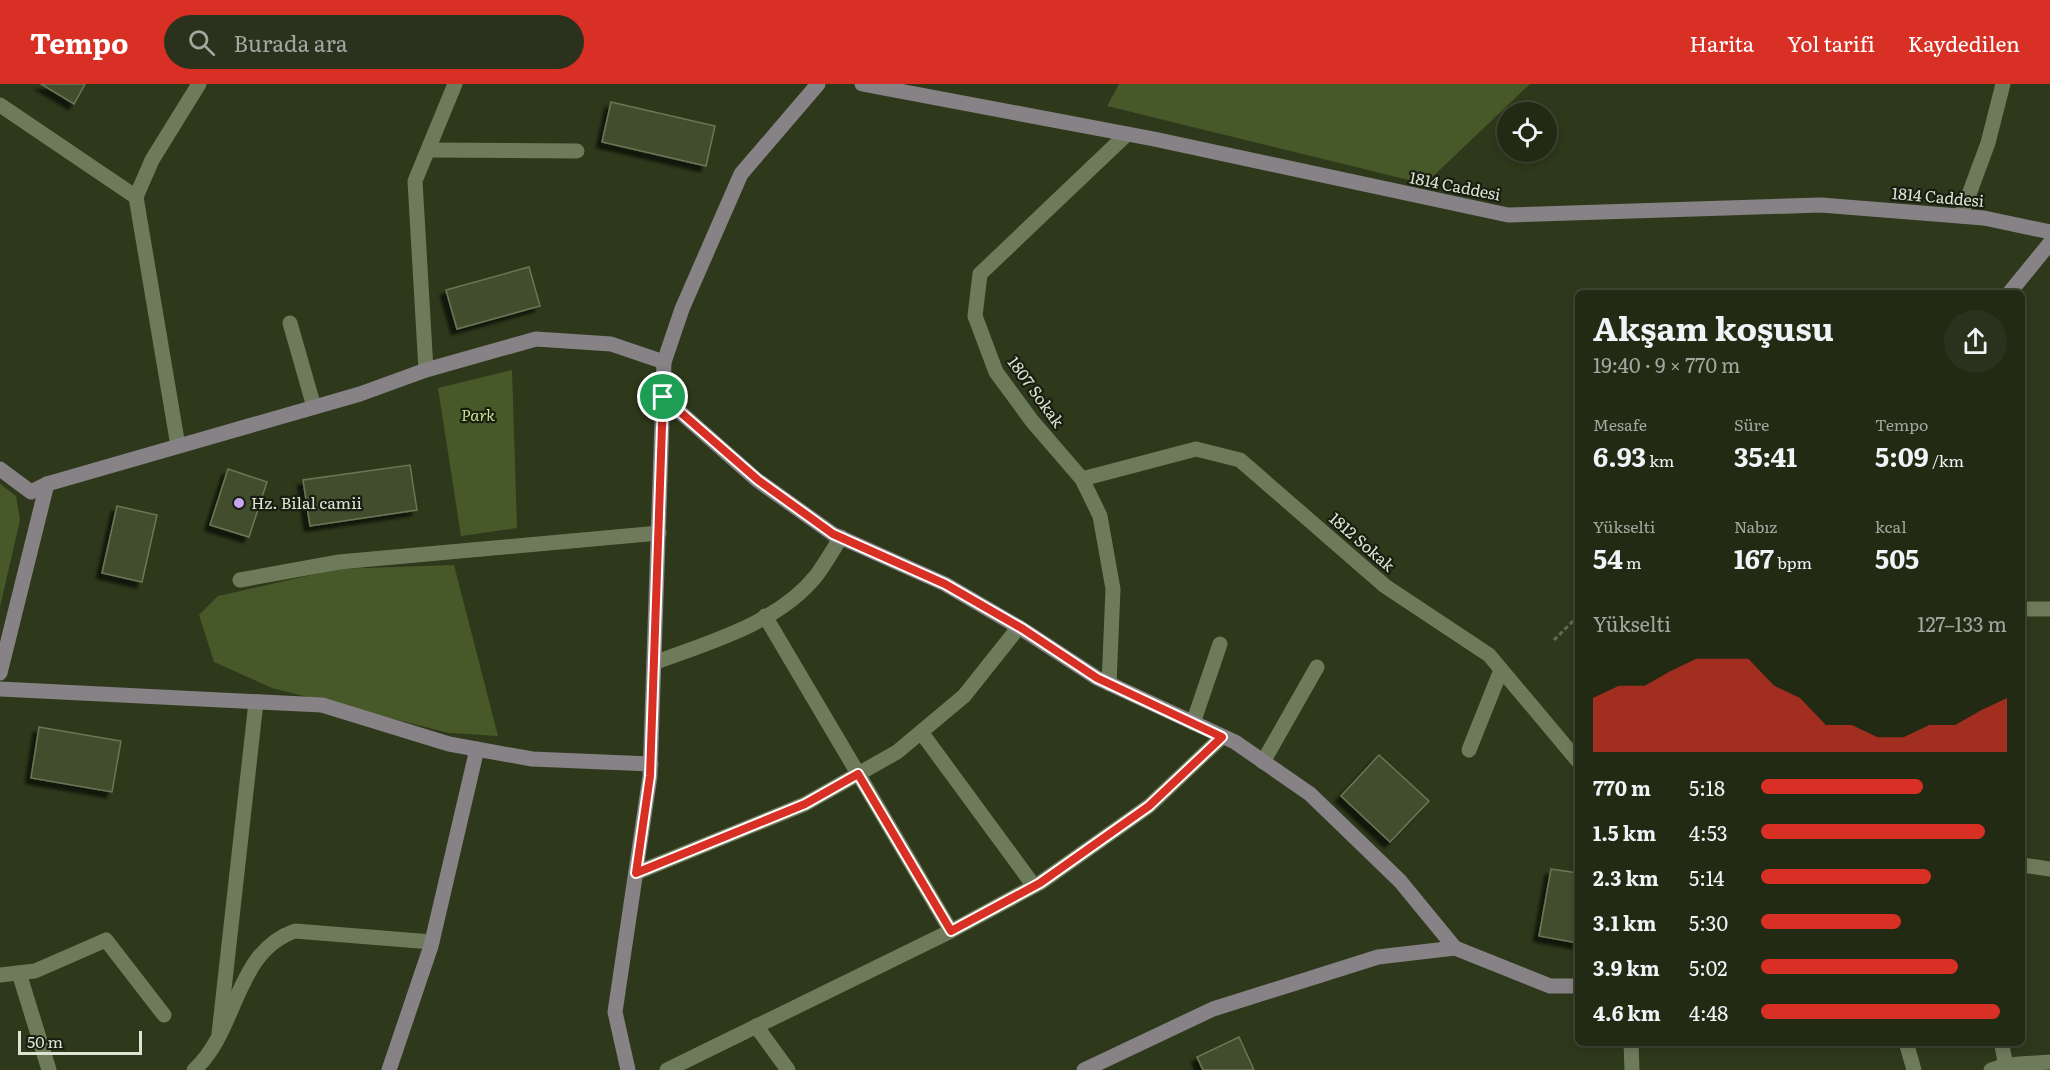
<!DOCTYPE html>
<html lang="tr">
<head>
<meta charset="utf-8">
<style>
	:root { --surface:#222a14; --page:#2a321d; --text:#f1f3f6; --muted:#a2a7a0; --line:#3f4634; --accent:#d93025 }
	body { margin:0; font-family:Literata,serif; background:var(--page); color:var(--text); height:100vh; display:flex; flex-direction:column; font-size:22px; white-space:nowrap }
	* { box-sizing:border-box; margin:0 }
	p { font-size:20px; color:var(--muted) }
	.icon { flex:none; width:33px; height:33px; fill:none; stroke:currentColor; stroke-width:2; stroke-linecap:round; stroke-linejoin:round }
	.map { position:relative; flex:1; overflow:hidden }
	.drawer { position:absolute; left:1575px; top:206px; width:450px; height:756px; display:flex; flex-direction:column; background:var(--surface); border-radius:9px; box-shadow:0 3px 9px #0003,0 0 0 2px var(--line) }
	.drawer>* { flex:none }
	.tools { position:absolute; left:1497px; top:18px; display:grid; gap:12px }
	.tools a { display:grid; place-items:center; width:60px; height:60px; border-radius:50%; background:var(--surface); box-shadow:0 3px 9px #0003,0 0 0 2px var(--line); font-size:30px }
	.scale { position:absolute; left:18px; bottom:15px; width:124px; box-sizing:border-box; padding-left:6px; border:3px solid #dde4d3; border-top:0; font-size:16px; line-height:21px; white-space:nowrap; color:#dde4d3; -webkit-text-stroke:4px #191e11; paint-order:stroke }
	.pin { position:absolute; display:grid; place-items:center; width:51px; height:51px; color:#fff; margin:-26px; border:3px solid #fff; border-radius:50%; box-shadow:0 2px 6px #0007 }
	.round { display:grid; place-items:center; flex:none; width:63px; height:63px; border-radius:32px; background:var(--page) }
	.headline { display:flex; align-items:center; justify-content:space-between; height:102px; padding:0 18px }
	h1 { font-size:33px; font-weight:700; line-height:45px }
	.figures { display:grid; grid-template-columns:repeat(3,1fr); gap:9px; height:102px; padding:6px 18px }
	.figures div { display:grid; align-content:center }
	.figures b { font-size:26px; font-weight:700 }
	.figures small { font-size:16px; font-weight:400 }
	.figures p { font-size:16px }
	.chart { height:168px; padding:12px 18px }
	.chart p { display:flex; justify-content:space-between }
	.chart svg { width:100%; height:108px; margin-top:6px; fill:var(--accent); opacity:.7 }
	ul { padding:0 18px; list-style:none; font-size:20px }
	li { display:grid; grid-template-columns:96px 72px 1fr; align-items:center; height:45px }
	li i { height:15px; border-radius:8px; background:var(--accent) }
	header { display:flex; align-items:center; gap:36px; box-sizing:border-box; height:84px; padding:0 30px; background:var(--accent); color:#fff }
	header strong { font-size:28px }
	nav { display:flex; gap:33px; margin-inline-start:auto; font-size:21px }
	.search { width:420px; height:54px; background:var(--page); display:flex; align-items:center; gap:15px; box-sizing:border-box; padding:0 21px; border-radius:33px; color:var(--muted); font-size:22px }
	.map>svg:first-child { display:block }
	.green { fill:#485929 }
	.building { fill:#424d2f; stroke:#6a7756; stroke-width:1.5; filter:url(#shadow) }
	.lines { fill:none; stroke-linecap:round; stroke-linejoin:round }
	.path { stroke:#636c53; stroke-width:3; stroke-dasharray:4.5 3; stroke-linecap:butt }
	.street { stroke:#6e7b5a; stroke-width:15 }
	.secondary { stroke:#868286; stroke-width:15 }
	.route-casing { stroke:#fff; stroke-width:12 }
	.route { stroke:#d93025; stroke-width:8 }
	.poi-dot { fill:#c8a6ef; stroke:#191e11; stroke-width:2 }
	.labels { text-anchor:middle; stroke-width:4.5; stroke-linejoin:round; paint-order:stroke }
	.street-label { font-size:16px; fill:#dde4d3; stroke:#191e11 }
	.park-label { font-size:16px; font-style:italic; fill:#c3e38f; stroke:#191e11 }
	.poi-label { font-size:16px; fill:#dde4d3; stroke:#191e11; text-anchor:start }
</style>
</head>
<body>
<header>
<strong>Tempo</strong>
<div class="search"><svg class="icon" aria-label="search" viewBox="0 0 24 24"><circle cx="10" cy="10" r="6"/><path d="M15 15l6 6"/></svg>Burada ara</div>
<nav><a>Harita</a><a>Yol tarifi</a><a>Kaydedilen</a></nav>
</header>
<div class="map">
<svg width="2050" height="986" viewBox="0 0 2050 986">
	<defs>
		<filter id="shadow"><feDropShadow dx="-5.5" dy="5.5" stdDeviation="1.5" flood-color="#0009"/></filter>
	</defs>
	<rect width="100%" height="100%" fill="#2e381b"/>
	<!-- green -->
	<g class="green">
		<polygon points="1119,0 1530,0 1425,100 1107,22"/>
		<polygon points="512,286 517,444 461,452 438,304"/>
		<polygon points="0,400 16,412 20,436 0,523"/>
		<polygon points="454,481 498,652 449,649 272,604 214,578 199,531 218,512 338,485"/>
	</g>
	<!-- building -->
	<g class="building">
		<polygon points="41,0 85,0 74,20"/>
		<polygon points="611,18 715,42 706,82 602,58"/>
		<polygon points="529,183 540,222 457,245 446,206"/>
		<polygon points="410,381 417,426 310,442 303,396"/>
		<polygon points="228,385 267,398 249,453 210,441"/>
		<polygon points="117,422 157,431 142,498 102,489"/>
		<polygon points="39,643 121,657 112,708 31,694"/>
		<polygon points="1379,671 1429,717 1390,758 1341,712"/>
		<polygon points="1551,785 1578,789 1578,859 1539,852"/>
		<polygon points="1239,953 1254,986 1203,986 1197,973"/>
	</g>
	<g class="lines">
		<!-- path -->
		<polyline class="path" points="1554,556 1578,532"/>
		<!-- street -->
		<g class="street">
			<polyline points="0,21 136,113"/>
			<polyline points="428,66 577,67"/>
			<polyline points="1961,132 1988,59 2003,0"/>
			<polyline points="290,239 314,323"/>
			<polyline points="426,286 415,97 455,0"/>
			<polyline points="178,362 136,113 152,76 199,0"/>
			<polyline points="1082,395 1196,365 1240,376 1385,502 1489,571 1578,677"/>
			<polyline points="240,496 339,478 659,449"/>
			<polyline points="2022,525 2050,525"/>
			<polyline points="765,532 951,847"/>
			<path d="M654,579c55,-21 123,-39 162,-87 9,-12 17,-26 25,-39"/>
			<polyline points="1109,600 1113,505 1100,432 1082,395 1032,337 996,288 975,232 980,190 1127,50"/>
			<polyline points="1193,639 1220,560"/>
			<polyline points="921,648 1034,802"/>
			<polyline points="1469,666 1501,586"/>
			<polyline points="1263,678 1317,583"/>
			<polyline points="2022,781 2050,785"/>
			<polyline points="636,789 805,720 897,668 964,612 1019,543"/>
			<polyline points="19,889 49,986"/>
			<polyline points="0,891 35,887 106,856 164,931"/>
			<polyline points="756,942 788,986"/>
			<polyline points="219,950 256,618"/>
			<polyline points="1631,958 1632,986"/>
			<polyline points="1906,958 1914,986"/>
			<polyline points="2001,958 2006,981"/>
			<path d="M194,986c44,-39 40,-118 101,-139l137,11"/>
			<polyline points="667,986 951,847 1040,799 1149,722 1222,653"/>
			<polyline points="1991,986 2006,981 2050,978"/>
		</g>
		<!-- secondary -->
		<g class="secondary">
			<polyline points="862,0 1154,55 1508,131 1821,121 1984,134 2050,148"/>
			<polyline points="2010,208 2050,159"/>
			<polyline points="663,313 757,396 833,450 945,500 1022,545 1097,594 1235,658 1310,710 1400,797 1455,864"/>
			<polyline points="0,385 31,408 47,400 360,310 426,286 536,255 611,260 664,278"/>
			<polyline points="0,589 47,400"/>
			<polyline points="0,605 322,621 449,660 532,675 651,680"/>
			<polyline points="389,986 431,862 477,665"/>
			<polyline points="628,986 615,928 650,692 664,278 682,225 741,90 818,0"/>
			<polyline points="1084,986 1213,925 1378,873 1455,864 1550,902 1578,902"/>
		</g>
	</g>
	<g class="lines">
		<defs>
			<polygon id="route" points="663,313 758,396 833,450 945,500 1023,545 1097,594 1222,653 1149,722 1040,799 951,847 858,690 805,720 636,789 650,692"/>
		</defs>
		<!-- route casing -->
		<use href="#route" class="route-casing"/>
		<!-- route -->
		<use href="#route" class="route"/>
	</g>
	<!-- markers -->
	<circle class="poi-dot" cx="239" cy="419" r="6"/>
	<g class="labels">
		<!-- street labels -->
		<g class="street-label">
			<text transform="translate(1455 102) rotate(11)" y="6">1814 Caddesi</text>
			<text transform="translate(1938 113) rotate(5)" y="6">1814 Caddesi</text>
			<text transform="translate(1036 308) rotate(54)" y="6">1807 Sokak</text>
			<text transform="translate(1362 458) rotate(41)" y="6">1812 Sokak</text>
		</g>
		<!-- park labels -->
		<g class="park-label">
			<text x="478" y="337">Park</text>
		</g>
		<!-- poi labels -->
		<g class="poi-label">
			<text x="251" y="425">Hz. Bilal camii</text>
		</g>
	</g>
</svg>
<div class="tools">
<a><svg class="icon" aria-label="locate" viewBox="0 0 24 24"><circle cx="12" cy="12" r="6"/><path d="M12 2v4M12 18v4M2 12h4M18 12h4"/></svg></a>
</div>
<div class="scale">50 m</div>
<div class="pin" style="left:663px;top:313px;background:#1e9e55"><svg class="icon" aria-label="arrive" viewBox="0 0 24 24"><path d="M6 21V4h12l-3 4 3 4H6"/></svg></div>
<section class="drawer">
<div class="headline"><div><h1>Akşam koşusu</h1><p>19:40 · 9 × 770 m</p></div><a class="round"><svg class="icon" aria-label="share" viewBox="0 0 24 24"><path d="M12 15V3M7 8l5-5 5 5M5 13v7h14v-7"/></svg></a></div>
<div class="figures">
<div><p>Mesafe</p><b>6.93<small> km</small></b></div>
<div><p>Süre</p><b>35:41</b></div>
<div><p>Tempo</p><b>5:09<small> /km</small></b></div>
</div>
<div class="figures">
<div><p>Yükselti</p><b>54<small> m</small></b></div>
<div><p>Nabız</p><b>167<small> bpm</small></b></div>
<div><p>kcal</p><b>505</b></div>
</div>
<div class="chart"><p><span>Yükselti</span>127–133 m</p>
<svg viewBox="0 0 160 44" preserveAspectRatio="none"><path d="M0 44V22L10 17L20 17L30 11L40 6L50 6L60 6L70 17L80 22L90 33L100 33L110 38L120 38L130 33L140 33L150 27L160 22V44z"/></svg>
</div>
<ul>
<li><b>770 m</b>5:18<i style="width:66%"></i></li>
<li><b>1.5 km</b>4:53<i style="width:91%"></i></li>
<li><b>2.3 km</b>5:14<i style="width:69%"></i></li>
<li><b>3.1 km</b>5:30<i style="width:57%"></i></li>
<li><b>3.9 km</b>5:02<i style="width:80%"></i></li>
<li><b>4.6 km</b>4:48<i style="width:97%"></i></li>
</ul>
</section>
</div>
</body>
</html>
